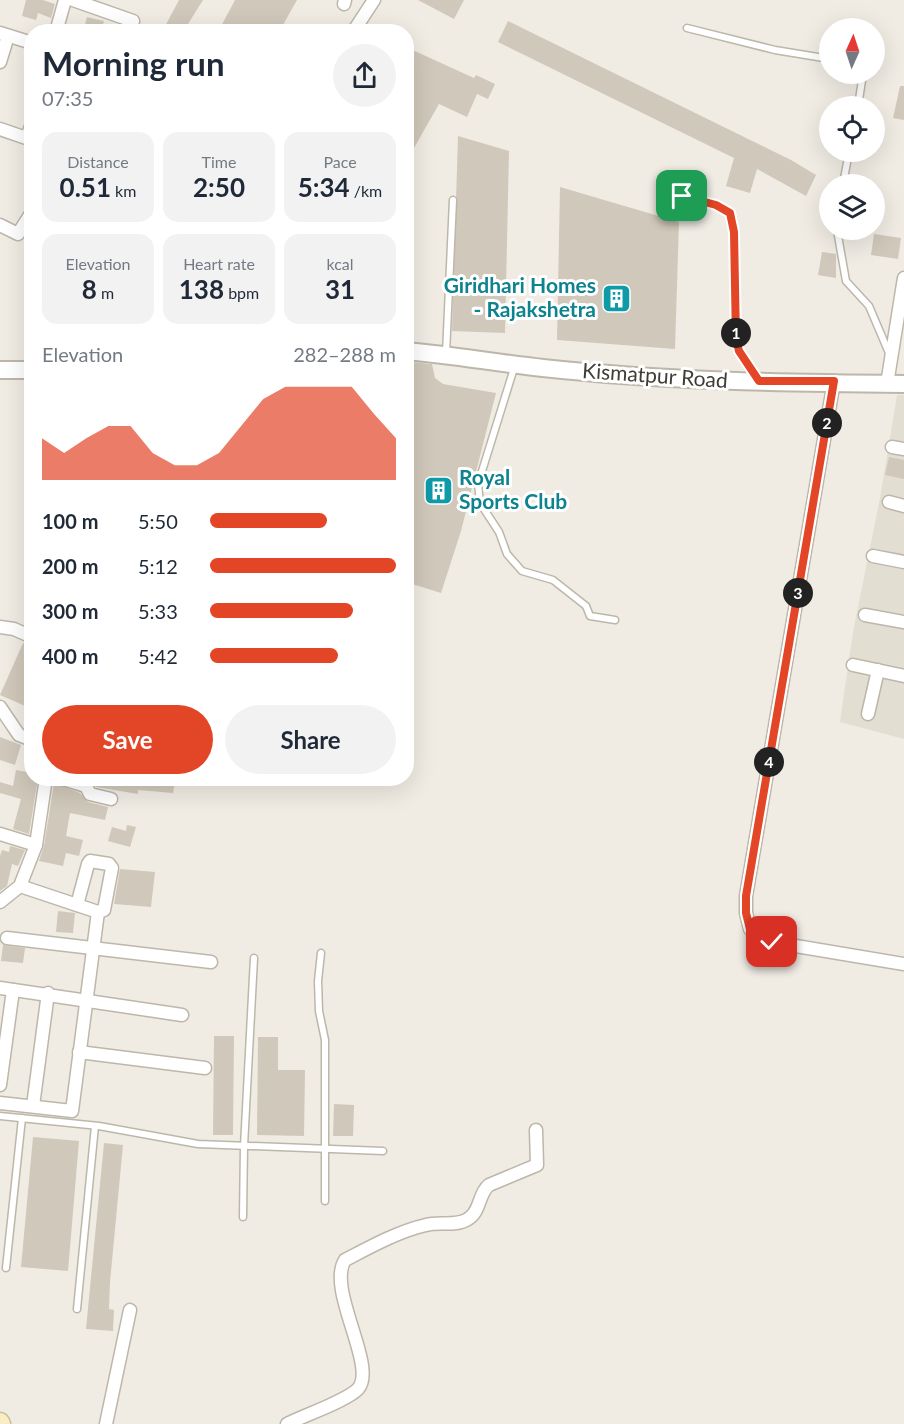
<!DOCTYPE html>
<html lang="en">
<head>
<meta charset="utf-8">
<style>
	:root { --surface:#fff; --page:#f2f2f3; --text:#1f2937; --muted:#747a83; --accent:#e34627 }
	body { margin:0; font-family:Lato,sans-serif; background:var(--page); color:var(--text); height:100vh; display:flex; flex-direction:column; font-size:22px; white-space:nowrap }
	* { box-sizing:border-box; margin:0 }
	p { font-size:20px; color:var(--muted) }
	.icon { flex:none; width:33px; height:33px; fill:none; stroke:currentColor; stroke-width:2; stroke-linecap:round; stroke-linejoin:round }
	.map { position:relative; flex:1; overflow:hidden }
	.side { position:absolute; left:24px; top:24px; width:390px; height:762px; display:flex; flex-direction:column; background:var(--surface); border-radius:24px; box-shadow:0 6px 24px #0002 }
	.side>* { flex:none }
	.needle { width:39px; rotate:3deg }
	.fabs { position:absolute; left:819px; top:18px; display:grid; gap:12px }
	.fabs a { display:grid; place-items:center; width:66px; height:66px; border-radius:50%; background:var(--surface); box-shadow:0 6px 24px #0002; font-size:30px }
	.pin { position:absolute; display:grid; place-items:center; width:51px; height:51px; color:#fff; margin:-26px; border-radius:12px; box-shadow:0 3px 9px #0006 }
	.km { position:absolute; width:30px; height:30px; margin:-15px; border-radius:50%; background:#222; color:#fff; font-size:16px; line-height:30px; text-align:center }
	.round { display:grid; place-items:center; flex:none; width:63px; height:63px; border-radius:32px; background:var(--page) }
	.overview { display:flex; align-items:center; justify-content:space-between; height:102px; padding:0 18px }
	h1 { font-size:33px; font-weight:700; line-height:45px }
	.stats { display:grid; grid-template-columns:repeat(3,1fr); gap:9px; height:102px; padding:6px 18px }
	.stats div { display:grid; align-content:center; border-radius:15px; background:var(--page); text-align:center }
	.stats b { font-size:26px; font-weight:700 }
	.stats small { font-size:16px; font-weight:400 }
	.stats p { font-size:16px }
	.chart { height:168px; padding:12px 18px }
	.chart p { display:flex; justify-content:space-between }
	.chart svg { width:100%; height:108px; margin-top:6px; fill:var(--accent); opacity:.7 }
	.action { display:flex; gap:12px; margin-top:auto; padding:12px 18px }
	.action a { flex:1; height:69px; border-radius:36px; background:var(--accent); color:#fff; font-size:24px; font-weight:700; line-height:69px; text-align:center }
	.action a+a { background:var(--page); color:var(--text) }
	ul { padding:0 18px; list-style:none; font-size:20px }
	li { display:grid; grid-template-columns:96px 72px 1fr; align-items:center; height:45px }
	li i { height:15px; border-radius:8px; background:var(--accent) }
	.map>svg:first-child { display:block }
	.residential { fill:#e3ded2 }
	.building { fill:#d0c8ba }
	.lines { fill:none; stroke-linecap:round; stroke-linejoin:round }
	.service-casing { stroke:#bdb7aa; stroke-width:9 }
	.minor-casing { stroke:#bdb7aa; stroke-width:15 }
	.tertiary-casing { stroke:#bdb7aa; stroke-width:20 }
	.secondary-casing { stroke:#cbbf97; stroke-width:21 }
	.service { stroke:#fff; stroke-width:6 }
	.minor { stroke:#fff; stroke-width:12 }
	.tertiary { stroke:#fff; stroke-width:16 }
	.secondary { stroke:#f8edc5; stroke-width:18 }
	.route-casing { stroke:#fff; stroke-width:12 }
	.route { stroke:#e34627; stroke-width:8 }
	.labels { text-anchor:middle; stroke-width:6; stroke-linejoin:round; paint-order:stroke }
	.culture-label { font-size:21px; font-weight:bold; fill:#0d838f; stroke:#fff; text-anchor:end }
	.street-label { font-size:21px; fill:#413c34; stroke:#fff }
</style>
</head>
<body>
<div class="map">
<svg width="904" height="1424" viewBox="0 0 904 1424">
	<rect width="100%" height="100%" fill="#f0ece4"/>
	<!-- residential -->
	<polygon class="residential" points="897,395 904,395 904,739 840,722 853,632 880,498"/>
	<!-- building -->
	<g class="building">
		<polygon points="26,0 43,0 55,4 51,18 38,13 36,20 22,16"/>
		<polygon points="179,0 203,0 183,32 162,32"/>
		<polygon points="235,0 297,0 279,32 256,32 248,27 245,32 218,32"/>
		<polygon points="418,0 464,0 454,19"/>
		<polygon points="87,17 104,21 101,32 83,32"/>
		<polygon points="508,21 791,160 816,175 806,196 757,169 750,193 726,186 734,158 498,42"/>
		<polygon points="406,47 474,78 476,75 495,84 488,99 477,94 467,117 439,104 406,162"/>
		<polygon points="900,86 904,86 904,120 893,118"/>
		<polygon points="458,136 509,151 505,333 452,331"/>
		<polygon points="560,187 679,222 675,349 557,340"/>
		<polygon points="874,234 901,238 898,259 871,255"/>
		<polygon points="822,252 836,254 836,278 818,275"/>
		<polygon points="409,362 432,364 435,378 443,384 496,393 461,531 441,593 406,582 406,378"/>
		<polygon points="889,457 904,460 904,479 885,475"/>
		<polygon points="23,643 32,647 32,709 0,695"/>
		<polygon points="0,737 21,745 15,765 0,760"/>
		<polygon points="16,770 32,773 32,778 38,778 29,834 13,829 21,799 0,793 0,782 13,786"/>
		<polygon points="89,778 164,778 175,781 173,793 138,790 138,794 96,787"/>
		<polygon points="54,783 80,793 88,802 108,807 105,820 70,813 66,836 83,840 79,856 66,853 63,866 39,861 44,846"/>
		<polygon points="127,825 136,827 130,847 108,841 112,827 126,831"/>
		<polygon points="10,846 25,850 18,866 12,864 7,886 0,891 0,856 2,850 9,852"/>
		<polygon points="120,869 155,872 151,907 114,904"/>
		<polygon points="58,911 75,913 73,933 56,932"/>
		<polygon points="3,945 25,948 23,963 1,961"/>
		<polygon points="214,1036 234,1036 233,1135 213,1135"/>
		<polygon points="258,1037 278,1037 278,1070 305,1070 304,1136 257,1135"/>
		<polygon points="334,1104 354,1105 353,1136 333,1136"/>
		<polygon points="33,1137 79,1141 68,1271 21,1267"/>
		<polygon points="104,1143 123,1145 110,1282 109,1309 114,1310 113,1331 86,1329"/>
	</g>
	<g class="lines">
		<defs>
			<g id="service">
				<polyline points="687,28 775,50 830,59"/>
				<polyline points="858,106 863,74"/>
				<polyline points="843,184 849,152"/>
				<polyline points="682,196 716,205 730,213 734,232 736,340 739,351 757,378"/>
				<polyline points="837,230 846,281 869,306 889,353"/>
				<polyline points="446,354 453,200"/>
				<polyline points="515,365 478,484 480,503 499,532 507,554 522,571 553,580 586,606 590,616 615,620"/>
				<polyline points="321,953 318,981 319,1011 325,1040 325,1201"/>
				<polyline points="0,1116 99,1126 198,1144 383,1151"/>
				<polyline points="243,1217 244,1146 254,958"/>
				<polyline points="6,1268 22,1118"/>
				<polyline points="77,1309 95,1126"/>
			</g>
			<g id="minor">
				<polyline points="73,0 133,21 130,32"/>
				<polyline points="344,4 345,0"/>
				<polyline points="56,32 65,0"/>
				<polyline points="353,32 374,0"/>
				<polyline points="0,33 32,43"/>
				<polyline points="0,62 8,36"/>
				<polyline points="0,129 32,140"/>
				<polyline points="27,138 32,123"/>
				<polyline points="0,225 18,234 32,212"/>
				<polyline points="834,381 746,896 746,913 750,929 772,942 904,964"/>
				<polyline points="887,384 904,278"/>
				<polyline points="892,447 904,449"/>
				<polyline points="889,502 904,506"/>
				<polyline points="873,556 904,562"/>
				<polyline points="865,615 904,622"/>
				<polyline points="0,627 14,629 32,637"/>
				<polyline points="853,665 904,676"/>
				<polyline points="0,707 19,735 32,740"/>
				<polyline points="868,714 878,670"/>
				<polyline points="60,778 86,786 90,794 111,799"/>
				<polyline points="0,834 36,845"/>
				<polyline points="0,902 20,886 36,845 46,778"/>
				<polyline points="77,905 88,864 90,861 109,864 112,868 104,910 98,912"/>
				<polyline points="7,938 211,962"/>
				<polyline points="0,988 182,1015"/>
				<polyline points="79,1052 205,1068"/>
				<polyline points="0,1085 13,990"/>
				<polyline points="0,1103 72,1111 98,912 20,886"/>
				<polyline points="33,1106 48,993"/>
				<polyline points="106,1424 130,1310"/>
				<path d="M287,1424c18,-9 59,-23 71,-35 20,-22 -32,-100 -13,-129 25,-13 54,-29 81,-35 13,-4 30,2 42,-6 13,-8 10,-25 21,-34l48,-20 -1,-35"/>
			</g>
			<g id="tertiary">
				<path d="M406,351c46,4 91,12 137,17 119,13 241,15 361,16"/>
				<polyline points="0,370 32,370"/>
			</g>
			<polyline id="secondary" points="0,1422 1,1424"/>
		</defs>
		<!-- service casing -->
		<use href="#service" class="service-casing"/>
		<!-- minor casing -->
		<use href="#minor" class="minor-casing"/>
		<!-- tertiary casing -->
		<use href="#tertiary" class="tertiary-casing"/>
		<!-- secondary casing -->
		<use href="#secondary" class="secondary-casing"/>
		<!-- service -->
		<use href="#service" class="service"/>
		<!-- minor -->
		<use href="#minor" class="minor"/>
		<!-- tertiary -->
		<use href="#tertiary" class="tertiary"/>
		<!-- secondary -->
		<use href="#secondary" class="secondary"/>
	</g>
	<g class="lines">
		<defs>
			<polyline id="route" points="682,196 716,205 730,213 734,232 736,339 739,351 759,381 834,381 746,896 746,913 750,929 772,942"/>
		</defs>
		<!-- route casing -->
		<use href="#route" class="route-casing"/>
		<!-- route -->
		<use href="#route" class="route"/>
	</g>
	<!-- icons -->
	<defs>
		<symbol id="building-square" viewBox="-11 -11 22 22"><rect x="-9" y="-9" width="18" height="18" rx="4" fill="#0f9aa8" stroke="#fff"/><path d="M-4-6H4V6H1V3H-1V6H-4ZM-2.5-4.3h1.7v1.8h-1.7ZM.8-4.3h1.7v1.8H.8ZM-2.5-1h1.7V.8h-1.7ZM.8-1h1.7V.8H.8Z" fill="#fff"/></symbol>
	</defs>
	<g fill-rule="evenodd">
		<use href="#building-square" x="600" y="282" width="33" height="33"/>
		<use href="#building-square" x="422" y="474" width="33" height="33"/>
	</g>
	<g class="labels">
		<!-- culture labels -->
		<g class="culture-label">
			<text x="596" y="293">Giridhari Homes<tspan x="596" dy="24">- Rajakshetra</tspan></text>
			<text x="459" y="485" text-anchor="start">Royal<tspan x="459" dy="24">Sports Club</tspan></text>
		</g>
		<!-- street labels -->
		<g class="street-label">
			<text transform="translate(655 376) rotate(4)" y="7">Kismatpur Road</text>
		</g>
	</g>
</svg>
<div class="fabs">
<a><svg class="needle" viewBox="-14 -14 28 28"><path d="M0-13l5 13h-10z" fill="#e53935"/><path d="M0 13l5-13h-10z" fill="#747a83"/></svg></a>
<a><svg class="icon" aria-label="locate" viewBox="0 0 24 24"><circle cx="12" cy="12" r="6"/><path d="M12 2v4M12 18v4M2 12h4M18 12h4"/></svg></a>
<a><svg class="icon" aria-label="layers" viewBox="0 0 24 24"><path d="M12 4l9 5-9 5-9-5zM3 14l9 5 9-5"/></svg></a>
</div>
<div class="pin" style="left:682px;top:196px;background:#1e9e55"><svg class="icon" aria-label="arrive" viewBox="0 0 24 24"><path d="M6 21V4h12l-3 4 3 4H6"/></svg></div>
<div class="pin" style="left:772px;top:942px;background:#d93025"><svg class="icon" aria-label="check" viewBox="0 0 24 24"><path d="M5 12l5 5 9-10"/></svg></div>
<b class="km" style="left:736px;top:333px">1</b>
<b class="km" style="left:827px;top:423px">2</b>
<b class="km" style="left:798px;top:593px">3</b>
<b class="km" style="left:769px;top:762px">4</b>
<section class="side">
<div class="overview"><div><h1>Morning run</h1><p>07:35</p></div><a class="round"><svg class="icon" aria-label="share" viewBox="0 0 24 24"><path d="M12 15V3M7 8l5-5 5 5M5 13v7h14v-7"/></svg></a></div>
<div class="stats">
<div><p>Distance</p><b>0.51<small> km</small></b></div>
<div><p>Time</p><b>2:50</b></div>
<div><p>Pace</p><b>5:34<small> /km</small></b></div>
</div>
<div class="stats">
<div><p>Elevation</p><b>8<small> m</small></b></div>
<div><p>Heart rate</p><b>138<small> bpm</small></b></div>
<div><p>kcal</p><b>31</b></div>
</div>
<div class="chart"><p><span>Elevation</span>282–288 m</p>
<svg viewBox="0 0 160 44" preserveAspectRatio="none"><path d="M0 44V27L10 33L20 27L30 22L40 22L50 33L60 38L70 38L80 33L90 22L100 11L110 6L120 6L130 6L140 6L150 17L160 27V44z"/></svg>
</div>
<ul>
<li><b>100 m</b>5:50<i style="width:63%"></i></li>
<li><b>200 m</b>5:12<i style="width:100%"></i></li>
<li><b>300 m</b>5:33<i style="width:77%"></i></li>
<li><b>400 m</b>5:42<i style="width:69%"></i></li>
</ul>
<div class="action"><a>Save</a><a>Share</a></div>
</section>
</div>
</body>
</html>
